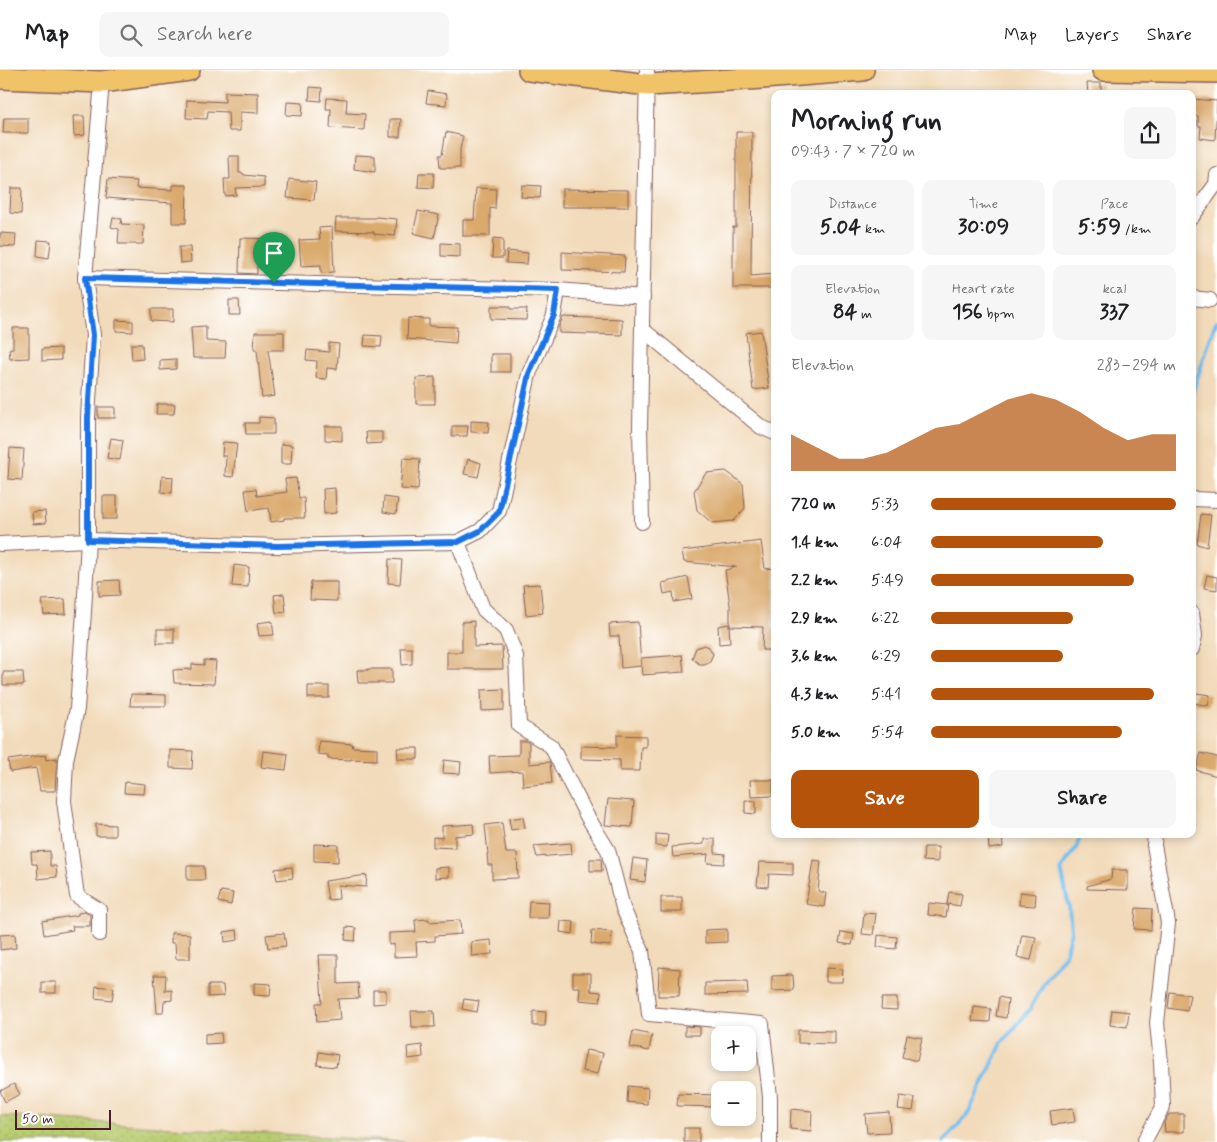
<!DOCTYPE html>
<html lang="en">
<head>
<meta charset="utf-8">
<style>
	:root { --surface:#fff; --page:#f6f6f6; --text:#202124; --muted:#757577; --line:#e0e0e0; --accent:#b45309 }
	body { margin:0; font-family:Mynerve,sans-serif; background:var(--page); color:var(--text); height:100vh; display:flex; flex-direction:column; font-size:19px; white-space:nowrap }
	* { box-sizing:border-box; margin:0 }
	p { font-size:16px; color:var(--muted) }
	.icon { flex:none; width:28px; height:28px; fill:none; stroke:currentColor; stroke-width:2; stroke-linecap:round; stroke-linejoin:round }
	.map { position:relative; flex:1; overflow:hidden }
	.sheet { position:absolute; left:771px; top:20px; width:425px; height:748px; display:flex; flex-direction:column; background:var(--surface); border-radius:10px; box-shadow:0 2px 8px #0003 }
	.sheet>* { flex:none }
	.buttons { position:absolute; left:711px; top:956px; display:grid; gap:10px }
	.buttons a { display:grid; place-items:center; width:45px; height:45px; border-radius:10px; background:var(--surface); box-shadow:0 2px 8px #0003; font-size:25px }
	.scale { position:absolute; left:15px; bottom:12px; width:96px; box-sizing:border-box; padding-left:5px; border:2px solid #4a1f2b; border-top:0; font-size:14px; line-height:18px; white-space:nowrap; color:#4a1f2b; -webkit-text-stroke:4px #fff; paint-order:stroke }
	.pin { position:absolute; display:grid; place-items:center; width:42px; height:42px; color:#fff; margin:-51px -21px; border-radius:50% 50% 50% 0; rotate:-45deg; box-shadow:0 0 5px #0007 }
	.pin .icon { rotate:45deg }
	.round { display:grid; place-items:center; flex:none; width:52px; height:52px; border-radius:10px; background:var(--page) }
	.summary { display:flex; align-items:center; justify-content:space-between; height:85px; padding:0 20px }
	h1 { font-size:28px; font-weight:700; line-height:38px }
	.figures { display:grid; grid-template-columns:repeat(3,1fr); gap:8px; height:85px; padding:5px 20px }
	.figures div { display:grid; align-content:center; border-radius:10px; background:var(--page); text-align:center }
	.figures b { font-size:21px; font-weight:700 }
	.figures small { font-size:14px; font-weight:400 }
	.figures p { font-size:14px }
	.chart { height:140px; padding:10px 20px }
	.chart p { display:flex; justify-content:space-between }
	.chart svg { width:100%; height:90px; margin-top:5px; fill:var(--accent); opacity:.7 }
	.primary-button { display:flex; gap:10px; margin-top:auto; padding:10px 20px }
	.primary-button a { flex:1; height:58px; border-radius:10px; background:var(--accent); color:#fff; font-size:20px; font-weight:700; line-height:58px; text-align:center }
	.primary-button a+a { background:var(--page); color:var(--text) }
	ul { padding:0 20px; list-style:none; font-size:16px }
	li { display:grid; grid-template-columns:80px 60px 1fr; align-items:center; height:38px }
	li i { height:12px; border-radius:6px; background:var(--accent) }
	header { display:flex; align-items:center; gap:30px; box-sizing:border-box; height:70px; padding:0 25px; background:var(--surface); border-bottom:1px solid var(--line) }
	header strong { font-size:24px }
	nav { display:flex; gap:28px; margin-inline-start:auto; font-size:18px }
	.search { width:350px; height:45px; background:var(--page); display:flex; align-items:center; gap:12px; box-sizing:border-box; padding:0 18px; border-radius:10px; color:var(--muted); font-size:19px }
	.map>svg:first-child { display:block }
	.grass { fill:url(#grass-dots); stroke:#81764e }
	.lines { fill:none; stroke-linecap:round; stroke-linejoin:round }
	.stream { stroke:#74c0ee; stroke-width:4 }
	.building { fill:#daa96c }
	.minor-casing { stroke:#85615d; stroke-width:16 }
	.primary-casing { stroke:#85615d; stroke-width:24 }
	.minor { stroke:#fff; stroke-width:14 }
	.primary { stroke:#f1c369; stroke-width:21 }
	.route-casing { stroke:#fff; stroke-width:10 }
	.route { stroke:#1a73e8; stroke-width:6 }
</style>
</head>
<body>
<header>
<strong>Map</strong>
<div class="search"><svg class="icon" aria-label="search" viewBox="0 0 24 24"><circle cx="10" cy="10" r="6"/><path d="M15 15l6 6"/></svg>Search here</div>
<nav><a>Map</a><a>Layers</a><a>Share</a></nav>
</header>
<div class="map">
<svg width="1217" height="1072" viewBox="0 0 1217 1072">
	<defs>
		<pattern id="grass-dots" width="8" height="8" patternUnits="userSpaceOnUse" patternTransform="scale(1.25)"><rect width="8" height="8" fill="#b8cc70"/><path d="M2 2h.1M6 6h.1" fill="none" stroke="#a0af61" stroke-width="1.8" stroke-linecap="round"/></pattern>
	</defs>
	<rect width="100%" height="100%" fill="#fff"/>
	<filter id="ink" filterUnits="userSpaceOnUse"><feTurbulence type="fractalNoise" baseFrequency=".02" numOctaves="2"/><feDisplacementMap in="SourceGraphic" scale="10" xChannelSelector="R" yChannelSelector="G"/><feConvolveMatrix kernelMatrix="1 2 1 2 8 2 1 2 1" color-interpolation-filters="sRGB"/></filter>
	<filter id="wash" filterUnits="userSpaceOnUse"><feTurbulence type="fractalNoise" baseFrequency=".0096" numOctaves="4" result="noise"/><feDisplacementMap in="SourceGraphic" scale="20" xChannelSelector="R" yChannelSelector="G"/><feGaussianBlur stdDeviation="1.12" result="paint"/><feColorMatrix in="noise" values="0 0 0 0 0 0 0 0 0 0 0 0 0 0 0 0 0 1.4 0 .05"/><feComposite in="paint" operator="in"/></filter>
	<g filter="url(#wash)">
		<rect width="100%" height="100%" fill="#f2dbbb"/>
		<!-- grass -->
		<polygon class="grass" points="0,1046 405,1072 0,1072"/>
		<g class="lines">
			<!-- stream -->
			<g class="stream">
				<polyline points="1192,324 1214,257 1217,251"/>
				<polyline points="943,1072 968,1044 1002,973 1030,939 1045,911 1065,885 1071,860 1069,837 1061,799 1076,778 1081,764"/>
			</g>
		</g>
		<g id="blocks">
			<!-- building -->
			<g class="building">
				<polygon points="1087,13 1101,13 1101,24 1088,24"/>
				<polygon points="310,17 322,18 321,31 309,30"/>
				<polygon points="428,21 447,24 446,35 426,33"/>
				<polygon points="225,22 258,23 258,43 240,42 240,61 229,61 228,42 208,41 207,49 186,48 187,30 225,32"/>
				<polygon points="327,28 347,29 346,43 365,44 364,60 330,58 331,39 326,39"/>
				<polygon points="1192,29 1217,31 1215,70 1200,68 1201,56 1198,56 1198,46 1192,46"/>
				<polygon points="287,32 303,33 302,46 286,45"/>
				<polygon points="73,46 84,46 85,65 74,66"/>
				<polygon points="4,48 28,48 28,63 3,63"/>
				<polygon points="390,49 401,49 400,67 390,67"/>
				<polygon points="446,62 463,66 460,79 460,98 440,98 439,85 442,85"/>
				<polygon points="736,62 752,62 751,206 775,204 775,218 733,218 733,157 736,157"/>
				<polygon points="355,85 375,86 375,102 354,99"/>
				<polygon points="229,86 239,86 239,103 243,103 244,105 264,107 264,117 235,118 236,125 225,126 224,109 230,109"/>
				<polygon points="419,103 434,103 433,118 418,117"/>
				<polygon points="108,109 137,111 136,118 173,120 173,115 187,115 186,153 172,153 172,133 106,128"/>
				<polygon points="289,109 316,112 314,130 287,128"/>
				<polygon points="522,115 541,116 540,128 521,127"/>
				<polygon points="11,118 22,118 21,144 10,143"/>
				<polygon points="476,118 496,119 495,139 490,138 490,166 463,166 463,150 474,150"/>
				<polygon points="562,119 628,120 628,137 562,137"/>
				<polygon points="418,141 439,145 434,168 413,163"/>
				<polygon points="376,147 397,149 395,166 374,164 374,162 335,161 336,148 375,148"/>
				<polygon points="113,148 122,149 121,154 144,155 143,174 118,174 119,159 111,157"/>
				<polygon points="332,157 334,202 321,203 321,195 301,196 299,170 320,169 319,158"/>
				<polygon points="0,163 16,164 15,177 0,176"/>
				<polygon points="240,168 279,169 278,197 257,196 257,204 239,203"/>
				<polygon points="493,168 503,169 503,188 492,188"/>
				<polygon points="38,170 51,171 49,188 37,186"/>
				<polygon points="441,173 460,174 460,187 441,186"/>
				<polygon points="179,177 190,177 191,192 180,193"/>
				<polygon points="507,181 528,183 527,194 506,193"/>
				<polygon points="562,182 625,186 624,202 562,200"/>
				<polygon points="229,230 239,230 240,245 229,245"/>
				<polygon points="491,236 510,236 510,239 527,239 526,250 491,249"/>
				<polygon points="151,239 173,239 173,252 151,251"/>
				<polygon points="563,247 622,249 622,265 559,263 559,256"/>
				<polygon points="408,248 429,249 429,256 457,257 456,273 407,269"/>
				<polygon points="116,250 133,251 133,262 116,261"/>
				<polygon points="206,256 206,271 226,272 225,288 193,288 191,257"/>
				<polygon points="13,258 29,258 29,288 10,289 9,279 13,278"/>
				<polygon points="761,261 769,318 753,320 746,263"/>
				<polygon points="255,262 284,262 284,280 268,280 275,326 262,328 257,280 254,280"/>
				<polygon points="365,265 382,266 381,277 364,276"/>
				<polygon points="329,273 339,274 337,299 327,298 326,309 316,308 317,291 306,290 307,280 329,282"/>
				<polygon points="131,274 142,274 143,289 132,290"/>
				<polygon points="61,278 61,290 42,291 42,279"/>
				<rect x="491" y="284" width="19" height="18"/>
				<polygon points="176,289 176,299 160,300 160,290"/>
				<polygon points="435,307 435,334 416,334 416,308"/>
				<polygon points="157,334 175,334 174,344 156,344"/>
				<rect x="98" y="337" width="17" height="11"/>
				<polygon points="259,347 274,348 274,364 246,364 245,353 259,353"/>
				<polygon points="471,351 489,352 488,363 471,362"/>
				<polygon points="325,356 342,356 342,371 325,370"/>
				<polygon points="452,356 468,356 467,366 452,366"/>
				<polygon points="366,362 382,362 382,373 367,374"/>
				<polygon points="111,368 123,370 120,390 107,388"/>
				<polygon points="223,372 237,373 233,407 225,406 226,386 222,386"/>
				<polygon points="281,374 292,375 291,394 281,394"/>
				<polygon points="10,378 24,379 22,410 8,409"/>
				<polygon points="403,388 420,389 418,420 400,419"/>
				<polygon points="468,389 481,393 478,407 464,404"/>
				<polygon points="726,401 743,414 745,438 734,451 712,453 697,440 694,421 706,403"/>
				<polygon points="162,406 173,407 172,423 161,422"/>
				<polygon points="296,408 299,428 304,428 305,448 284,448 284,450 271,452 269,438 248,441 245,420 256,419 257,426 287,422 285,409"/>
				<polygon points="335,418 336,443 324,444 323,419"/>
				<rect x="103" y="426" width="14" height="23"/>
				<polygon points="384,427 398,429 396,444 383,442"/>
				<polygon points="45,441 46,453 33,454 32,442"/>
				<polygon points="1201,444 1211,445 1207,477 1197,474"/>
				<polygon points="761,471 765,499 775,498 773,558 775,558 775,580 762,580 763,557 730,556 730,535 725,500 737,497 684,492 682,481"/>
				<polygon points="389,489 402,490 400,514 388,513"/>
				<polygon points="234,495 249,497 248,517 232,516"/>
				<polygon points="1207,505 1217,507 1217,520 1204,518"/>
				<polygon points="688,507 692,529 674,532 673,522 664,524 662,513"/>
				<polygon points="119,510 120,525 99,526 99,511"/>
				<polygon points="311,512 337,512 337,531 310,530"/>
				<polygon points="540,514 543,543 526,545 523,515"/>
				<polygon points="284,524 286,542 276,543 274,525"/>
				<polygon points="65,529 66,544 44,545 42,530"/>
				<polygon points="272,551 274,565 259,566 257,553"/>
				<polygon points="474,551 474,577 502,576 503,599 447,599 447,582 462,582 462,552"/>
				<polygon points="638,552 641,596 621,598 619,566 610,566 609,554"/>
				<polygon points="729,554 730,573 719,574 718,556"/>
				<rect x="157" y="559" width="17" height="14"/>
				<polygon points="704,575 709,577 713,584 710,591 705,594 699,594 692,588 696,578"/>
				<polygon points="401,578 412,578 412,594 402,595"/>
				<polygon points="682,585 684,602 642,605 641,588"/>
				<polygon points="204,590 216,591 214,614 174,613 173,600 192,599 192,594 204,595"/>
				<polygon points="368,599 392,599 392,613 358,613 357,600 368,600"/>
				<polygon points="3,602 23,602 24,615 3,615"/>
				<rect x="308" y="616" width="21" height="12"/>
				<polygon points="504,619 504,640 482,641 481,620"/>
				<polygon points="1196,623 1210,625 1208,636 1194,633"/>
				<polygon points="131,624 166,625 166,636 130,636"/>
				<polygon points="617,665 646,666 646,677 641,677 640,701 620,701 620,690 581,689 581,676 617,677"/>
				<polygon points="319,671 353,674 352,677 377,678 377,690 351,689 351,690 328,689 328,685 318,684"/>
				<polygon points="519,671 526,671 529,673 529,694 550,692 552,713 523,716 522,701 490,703 489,686 519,685"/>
				<polygon points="397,678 418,678 418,689 398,689"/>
				<polygon points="170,680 193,681 192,699 170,698"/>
				<polygon points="263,681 288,684 286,700 261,697"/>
				<polygon points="1201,683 1217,687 1217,706 1196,700"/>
				<polygon points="45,685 46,690 57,688 55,721 40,721 36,698 10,702 8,690"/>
				<polygon points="444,690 461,692 460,704 443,703"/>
				<polygon points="750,710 773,710 773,726 751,727"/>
				<polygon points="125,712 145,714 144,724 124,723"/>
				<polygon points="608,729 634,731 632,757 605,755"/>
				<polygon points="745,730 756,731 756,744 745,743"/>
				<polygon points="523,747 525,758 511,760 509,749"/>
				<polygon points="502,753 506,783 517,783 518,808 492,809 492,795 488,795 487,784 488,784 485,755"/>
				<polygon points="96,754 115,755 115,766 96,766"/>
				<polygon points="473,754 474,764 455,766 455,778 433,777 433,767 442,768 442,756"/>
				<polygon points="656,764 668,765 667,777 656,776"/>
				<polygon points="1002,764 1003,777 989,779 988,766"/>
				<polygon points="704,769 715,769 715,783 725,784 724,794 707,793 708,784 673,787 672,777 704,774"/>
				<polygon points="571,773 572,784 537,787 534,776"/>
				<polygon points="314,774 338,775 338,792 314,791"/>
				<polygon points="924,777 938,777 938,792 923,791"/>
				<polygon points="50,781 50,796 56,796 57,807 38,809 37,794 32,794 31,782"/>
				<polygon points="633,788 647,790 645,812 630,810"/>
				<polygon points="590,789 601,789 602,801 590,801"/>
				<polygon points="813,790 821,791 818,821 826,823 824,837 806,834"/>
				<polygon points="759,792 793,793 793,805 769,804 768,817 757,816"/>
				<polygon points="187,796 204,796 205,810 187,810"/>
				<polygon points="292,797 293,808 277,810 275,799"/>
				<polygon points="449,797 449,807 435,808 435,798"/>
				<polygon points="1112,800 1128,800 1128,820 1087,819 1087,816 1111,809"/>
				<polygon points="367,805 366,817 338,815 339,829 328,830 325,811"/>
				<polygon points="221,821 233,823 231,835 218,832"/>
				<polygon points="949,822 962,824 960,836 947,834"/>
				<polygon points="1020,822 1036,824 1035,836 1019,835"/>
				<rect x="661" y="827" width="21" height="15"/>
				<polygon points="529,831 549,832 548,848 528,848"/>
				<polygon points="929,833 948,835 946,847 928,845"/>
				<polygon points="1136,838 1152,839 1151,860 1134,859"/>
				<polygon points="85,842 90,845 90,856 72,856 73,860 44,865 42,851 78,845 78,843"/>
				<polygon points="864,843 876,844 873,865 862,864"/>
				<polygon points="429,849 429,852 460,850 461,864 435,866 435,871 416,872 417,886 394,887 394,874 389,875 389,863 416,862 415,850"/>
				<polygon points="561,851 574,852 573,864 560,862"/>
				<polygon points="346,857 356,858 355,871 345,870"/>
				<polygon points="727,859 727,872 705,873 705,860"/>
				<polygon points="237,860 238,870 225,872 224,862"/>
				<polygon points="592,860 612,862 610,876 591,874"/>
				<polygon points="841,862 854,864 852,875 839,873"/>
				<polygon points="171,863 190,864 190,889 176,889 175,873 171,873"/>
				<polygon points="284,863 286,876 268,878 266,865"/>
				<polygon points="15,864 16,878 0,880 0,865"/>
				<polygon points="878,865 897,867 896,879 877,877"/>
				<polygon points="1022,865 1036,867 1031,890 1017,887"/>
				<polygon points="491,870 492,884 472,886 471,872"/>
				<polygon points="319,885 338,885 338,914 358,913 359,928 338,929 340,950 317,952 316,933 322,933"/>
				<polygon points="659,897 680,899 679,926 658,926"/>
				<polygon points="826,898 843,899 842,912 826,912"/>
				<polygon points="573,903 591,903 591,921 601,922 600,932 579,930 580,917 573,917"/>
				<polygon points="154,905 166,905 165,921 172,920 172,930 164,931 163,943 157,943"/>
				<polygon points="793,905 794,920 772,921 772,906"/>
				<rect x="42" y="912" width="14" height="11"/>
				<polygon points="747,912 748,924 705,925 705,913"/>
				<polygon points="254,913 271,914 270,926 254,925"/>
				<polygon points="208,915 223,915 224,926 208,927"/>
				<polygon points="96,916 114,918 112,930 95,928"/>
				<polygon points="373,920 386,920 386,933 373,934"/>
				<polygon points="1170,922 1190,925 1187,941 1168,938"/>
				<polygon points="999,927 1008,929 1006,948 996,946"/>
				<polygon points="882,928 897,928 897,940 881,939"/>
				<polygon points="464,929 479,931 477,942 462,939"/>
				<polygon points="974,937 991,939 990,952 972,951"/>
				<polygon points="1112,940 1129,942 1127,957 1110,955"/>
				<polygon points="411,941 434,941 435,957 412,957"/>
				<polygon points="533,941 546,942 545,956 533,956"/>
				<polygon points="685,956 700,957 700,965 685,965"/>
				<polygon points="798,960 835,961 835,974 798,973"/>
				<polygon points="633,961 652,965 649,981 630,977"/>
				<polygon points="221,963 222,973 205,974 205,964"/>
				<polygon points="907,965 922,968 917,991 902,987"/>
				<polygon points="422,975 423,987 408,989 407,977"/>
				<polygon points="586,980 603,983 598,1004 582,1001"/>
				<polygon points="319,982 338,985 336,997 317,995"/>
				<polygon points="14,1014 20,1024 5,1032 0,1021"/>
				<polygon points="628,1016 648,1018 647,1034 627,1032"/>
				<polygon points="678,1024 720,1025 720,1037 677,1036"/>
				<polygon points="900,1026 915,1028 913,1041 898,1039"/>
				<polygon points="1073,1038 1075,1052 1052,1055 1050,1041"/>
				<polygon points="791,1039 812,1041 811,1061 790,1059"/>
				<polygon points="889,1042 890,1062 867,1063 865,1044"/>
				<polygon points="1169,1044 1184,1044 1184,1062 1165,1062 1164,1052"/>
				<rect x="684" y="1058" width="15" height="14"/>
			</g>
		</g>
	</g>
	<g filter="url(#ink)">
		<use href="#blocks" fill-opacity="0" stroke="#85615d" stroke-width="1"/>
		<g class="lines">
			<defs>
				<g id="minor">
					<polyline points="1192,147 1216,114 1217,105"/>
					<polyline points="85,208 558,220 643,227"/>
					<polyline points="1192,228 1210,230"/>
					<polyline points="642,259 761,357 775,363"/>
					<polyline points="1192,429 1217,430"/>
					<polyline points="642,452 640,358 647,0"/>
					<polyline points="458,472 483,539 506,560 516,586 519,656 551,676 587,746 608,780 623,838 642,881 649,944 762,954 770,1027 770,1072"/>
					<polyline points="0,474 88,470 277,476 458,472 480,461 499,441 529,304 554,245 558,220"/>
					<polyline points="1192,543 1195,566 1192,579"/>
					<polyline points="99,864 99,840 77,826 64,731 66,690 77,639 84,542 88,470 88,347 93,265 85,208 102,12"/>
					<polyline points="1144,1072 1163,1036 1161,992 1157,953 1168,853 1154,775 1155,764"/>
				</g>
				<g id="primary">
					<polyline points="529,0 648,15 763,8 863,0"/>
					<polyline points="1103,0 1217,2"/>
					<polyline points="0,8 102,12 189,0"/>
				</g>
			</defs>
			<!-- minor casing -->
			<use href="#minor" class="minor-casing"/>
			<!-- primary casing -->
			<use href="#primary" class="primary-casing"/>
			<!-- minor -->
			<use href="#minor" class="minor"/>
			<!-- primary -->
			<use href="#primary" class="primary"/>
		</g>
	</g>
	<g class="lines" filter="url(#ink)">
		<defs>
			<polygon id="route" points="85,208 558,220 554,245 529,304 499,442 480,461 458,472 277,476 88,470 88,347 93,265"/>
		</defs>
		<!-- route casing -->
		<use href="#route" class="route-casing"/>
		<!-- route -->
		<use href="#route" class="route"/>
	</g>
</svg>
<div class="buttons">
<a>+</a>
<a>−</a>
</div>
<div class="scale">50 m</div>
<div class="pin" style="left:274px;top:213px;background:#1e9e55"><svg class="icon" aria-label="arrive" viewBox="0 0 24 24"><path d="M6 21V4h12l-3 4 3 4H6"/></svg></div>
<section class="sheet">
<div class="summary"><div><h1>Morning run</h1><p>09:43 · 7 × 720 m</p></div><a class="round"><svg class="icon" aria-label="share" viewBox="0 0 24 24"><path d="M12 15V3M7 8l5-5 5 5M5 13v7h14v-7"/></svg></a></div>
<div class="figures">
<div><p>Distance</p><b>5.04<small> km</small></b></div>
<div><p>Time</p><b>30:09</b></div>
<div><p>Pace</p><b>5:59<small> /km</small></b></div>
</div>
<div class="figures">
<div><p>Elevation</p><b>84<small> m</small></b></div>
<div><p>Heart rate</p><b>156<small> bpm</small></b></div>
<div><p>kcal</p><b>337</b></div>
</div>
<div class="chart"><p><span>Elevation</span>283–294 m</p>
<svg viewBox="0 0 160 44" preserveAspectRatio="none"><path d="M0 44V26L10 32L20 38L30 38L40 35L50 29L60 23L70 21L80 15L90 9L100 6L110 9L120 15L130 23L140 29L150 26L160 26V44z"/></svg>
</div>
<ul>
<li><b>720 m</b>5:33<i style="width:100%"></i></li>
<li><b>1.4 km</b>6:04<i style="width:70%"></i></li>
<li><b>2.2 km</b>5:49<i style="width:83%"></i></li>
<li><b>2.9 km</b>6:22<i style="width:58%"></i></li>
<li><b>3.6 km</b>6:29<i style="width:54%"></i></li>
<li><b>4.3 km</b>5:41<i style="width:91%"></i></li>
<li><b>5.0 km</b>5:54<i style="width:78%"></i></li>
</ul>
<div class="primary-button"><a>Save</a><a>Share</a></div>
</section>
</div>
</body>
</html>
